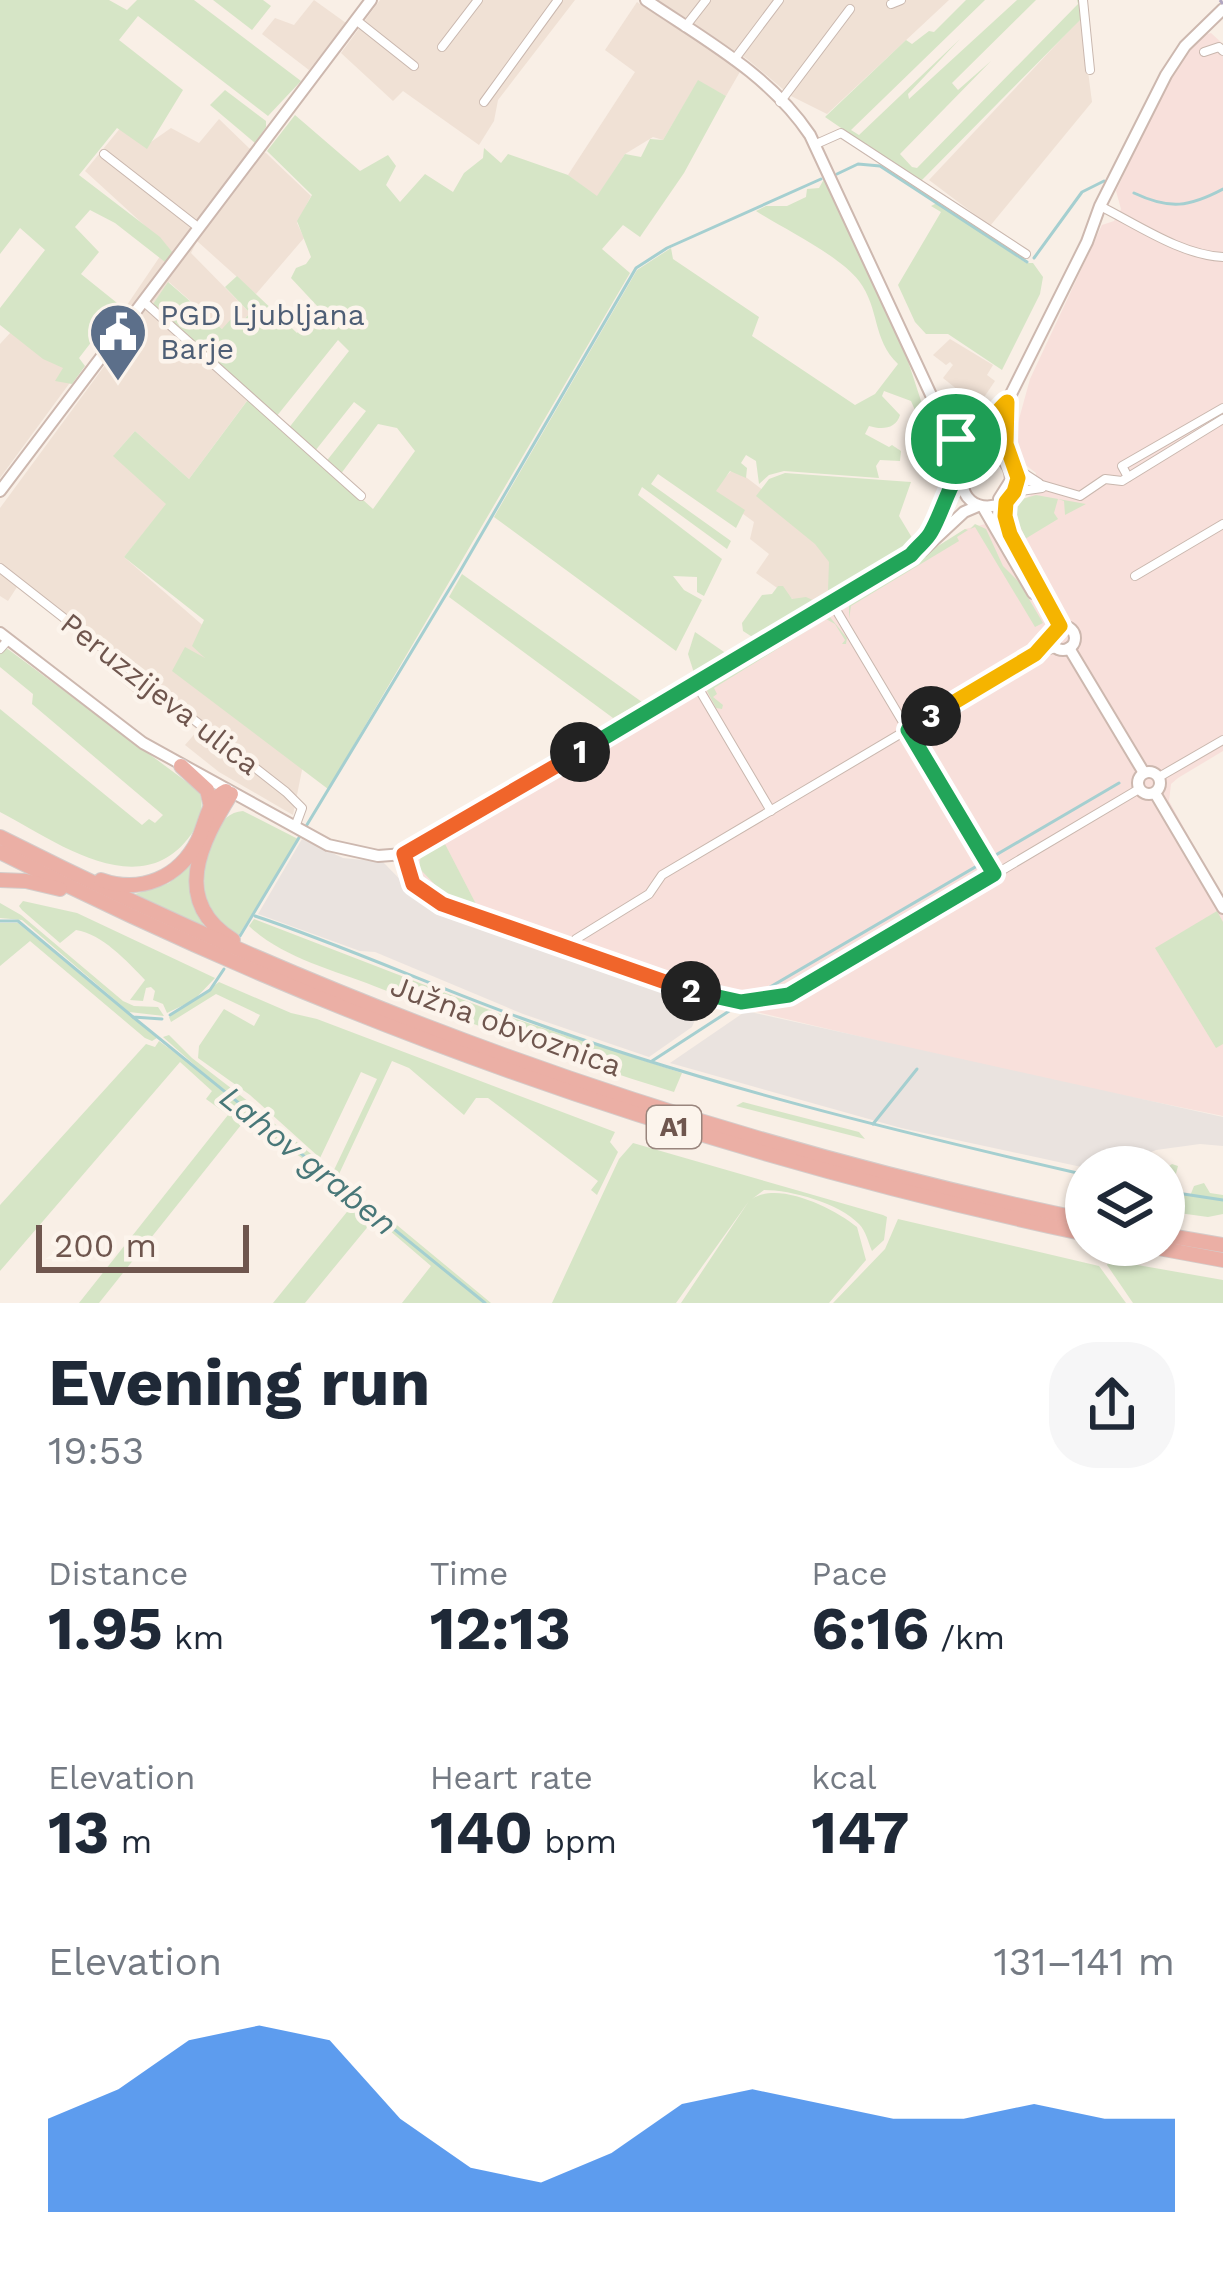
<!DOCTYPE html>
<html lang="en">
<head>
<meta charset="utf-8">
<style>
	:root { --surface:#fff; --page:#f6f6f7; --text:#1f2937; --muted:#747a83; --accent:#1a73e8 }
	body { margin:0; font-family:"Work Sans",sans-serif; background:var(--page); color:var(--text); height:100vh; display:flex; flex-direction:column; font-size:45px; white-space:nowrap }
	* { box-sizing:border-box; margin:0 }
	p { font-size:39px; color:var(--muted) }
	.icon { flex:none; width:66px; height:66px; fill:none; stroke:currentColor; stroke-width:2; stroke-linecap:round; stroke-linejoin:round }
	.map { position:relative; height:1303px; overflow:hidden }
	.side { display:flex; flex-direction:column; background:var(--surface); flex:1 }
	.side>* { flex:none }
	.tools { position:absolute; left:1065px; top:1146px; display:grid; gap:24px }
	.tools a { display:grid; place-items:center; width:120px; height:120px; border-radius:50%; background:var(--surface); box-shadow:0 3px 9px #0004; font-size:60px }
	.scale { position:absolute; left:36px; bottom:30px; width:213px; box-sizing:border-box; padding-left:12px; border:6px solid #6f564e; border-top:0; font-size:33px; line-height:42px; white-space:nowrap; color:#6f564e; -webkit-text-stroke:9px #fcf4ec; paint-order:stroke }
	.pin { position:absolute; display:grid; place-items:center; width:102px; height:102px; color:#fff; margin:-51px; border:6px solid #fff; border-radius:50%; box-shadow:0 3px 12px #0007 }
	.km { position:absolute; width:60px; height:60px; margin:-30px; border-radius:50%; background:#222; color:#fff; font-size:33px; line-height:60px; text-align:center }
	.round { display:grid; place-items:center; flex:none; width:126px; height:126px; border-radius:48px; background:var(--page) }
	.head { display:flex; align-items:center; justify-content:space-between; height:204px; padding:0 48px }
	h1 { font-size:66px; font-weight:700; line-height:90px }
	.stats { display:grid; grid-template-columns:repeat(3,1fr); gap:18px; height:204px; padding:12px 48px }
	.stats div { display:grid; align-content:center }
	.stats b { font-size:60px; font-weight:700 }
	.stats small { font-size:33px; font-weight:400 }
	.stats p { font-size:33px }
	.chart { height:336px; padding:24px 48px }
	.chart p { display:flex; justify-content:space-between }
	.chart svg { width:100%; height:216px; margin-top:12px; fill:var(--accent); opacity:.7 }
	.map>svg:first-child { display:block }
	.residential { fill:#f0e1d5 }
	.commercial { fill:#f8e0db }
	.industrial { fill:#eae3df }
	.green { fill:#d6e5c6 }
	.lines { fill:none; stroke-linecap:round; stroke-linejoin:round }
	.stream { stroke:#a5cfd0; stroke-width:3 }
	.street-casing { stroke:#c9b7ae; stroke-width:10 }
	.secondary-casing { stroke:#cdb8af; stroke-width:14 }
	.highway-casing { stroke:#d4ccca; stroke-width:16 }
	.street { stroke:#fff; stroke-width:8 }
	.secondary { stroke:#fff; stroke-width:10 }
	.highway { stroke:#ebafa5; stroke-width:14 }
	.rail { stroke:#b1a6c1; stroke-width:3; stroke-dasharray:18 12; stroke-linecap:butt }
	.split-1-casing { stroke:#fff; stroke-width:24 }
	.split-2-casing { stroke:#fff; stroke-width:24 }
	.split-3-casing { stroke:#fff; stroke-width:24 }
	.split-4-casing { stroke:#fff; stroke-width:24 }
	.split-1 { stroke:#22a559; stroke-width:15 }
	.split-2 { stroke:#f0652b; stroke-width:15 }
	.split-3 { stroke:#22a559; stroke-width:15 }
	.split-4 { stroke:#f5b400; stroke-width:15 }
	.labels { text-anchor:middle; stroke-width:9; stroke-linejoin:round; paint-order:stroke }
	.shield { fill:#fcf4ec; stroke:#99857d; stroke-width:3 }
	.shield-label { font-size:27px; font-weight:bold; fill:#6f564e }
	.service-label { font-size:30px; fill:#4e5e75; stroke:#fcf4ec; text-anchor:start }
	.street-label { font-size:30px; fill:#6f564e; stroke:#fcf4ec }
	.water-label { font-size:33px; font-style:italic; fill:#487778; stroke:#fcf4ec }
</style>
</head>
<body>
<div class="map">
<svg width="1223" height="1303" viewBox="0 0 1223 1303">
	<rect width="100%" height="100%" fill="#f9efe6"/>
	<!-- residential -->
	<g class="residential">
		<polygon points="314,0 346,23 309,70 262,34 275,18 294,25"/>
		<polygon points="380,0 575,0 498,100 494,121 479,145 403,91 393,101 341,53"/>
		<polygon points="658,0 949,0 827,114 791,96 747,59"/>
		<polygon points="637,2 741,70 726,96 698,81 663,140 653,137 625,154 597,197 568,175 635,72 605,50"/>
		<polygon points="1081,18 1092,102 990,226 929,180"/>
		<polygon points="219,119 249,148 266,153 311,196 297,223 304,238 256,294 197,241 191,253 250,313 240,324 222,329 169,282 153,304 127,305 167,246 85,171 122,126 148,144 171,128 199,143"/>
		<polygon points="147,308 252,394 189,479 135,431 114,455 167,504 124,557 312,720 293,815 219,772 185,745 198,730 149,694 141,699 113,675 119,667 17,587 8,601 0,596 0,508"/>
		<polygon points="12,331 77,373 0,478 0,344"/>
		<polygon points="950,339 993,365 987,375 995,381 978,406 943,378 953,365 950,362 946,365 933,355"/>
		<polygon points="734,468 808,525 830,558 834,588 804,607 756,573 769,554 750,539 754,522 712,491"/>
	</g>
	<!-- commercial -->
	<polygon class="commercial" points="1211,33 1223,44 1223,751 1178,778 1171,784 1169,801 1223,898 1223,1116 996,1069 719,1003 441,898 425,883 417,868 418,855 709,688 715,680 899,573 965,529 1014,517 1015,504 1031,495 1036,473 1023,463 1013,441 1030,379 1102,225 1114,221 1121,209 1116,191 1164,90 1186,55 1203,35"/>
	<!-- industrial -->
	<g class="industrial">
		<polygon points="302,839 343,858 383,862 425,905 452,917 702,1003 692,1027 649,1057 523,1014 375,952 360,951 258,914"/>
		<polygon points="746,1011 1223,1117 1223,1146 1200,1144 1156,1150 1116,1167 1086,1168 901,1128 670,1063"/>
	</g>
	<!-- green -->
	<g class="green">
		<polygon points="0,0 109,0 127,10 137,0 194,0 301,81 268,116 138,16 119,40 183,90 147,149 117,128 79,175 160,237 173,253 165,262 115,223 90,210 75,227 99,252 81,274 127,311 116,310 79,358 85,366 72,384 55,381 63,368 43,359 0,325 0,308 45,250 20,228 0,254"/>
		<polygon points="213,0 263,0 271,6 252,30"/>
		<polygon points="966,0 985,0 851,130 859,135 960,39 908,94 909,99 1017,0 1036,0 952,83 958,90 991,61 900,154 912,167 917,168 1078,4 1077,0 1080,0 1081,19 920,182 825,117 906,40 912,44 929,31 934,32"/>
		<polygon points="698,80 726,96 684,173 640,237 623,225 602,249 630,273 328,789 172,671 185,647 205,658 192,646 204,620 124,557 166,504 113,456 135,431 189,479 250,397 373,509 415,451 397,428 378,424 340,475 325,463 366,411 354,402 315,451 288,429 349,351 338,340 276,417 153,304 168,282 222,329 232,318 240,324 250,313 225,287 237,276 297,333 319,308 291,278 296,268 306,264 311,257 297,221 312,195 267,151 295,115 360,171 388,155 396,166 386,185 400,202 425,174 453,192 464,173 483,158 484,148 501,163 508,154 568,175 597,196 625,154 641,157 650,139 663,140"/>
		<polygon points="225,90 266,121 266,127 255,143 210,105"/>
		<path d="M824,179l82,176 18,55 -6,7 -7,-16 -27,-10 -2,5 18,19c-4,14 -18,15 -31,11l-4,8 24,13 3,-2 9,6 -1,10 -20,-1 -4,6 3,12 -95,-7 -15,4 -10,9 -3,-23 -10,-6 -5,8 6,5 -1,10 -16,-7 -14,20 29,19 -9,18 -78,-54 -7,10 80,57 -4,8 -85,-62 -4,8 84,64 -18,37 -7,-4v-15l-24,-1 11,14 18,10 -26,51 -182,-134 143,-247 34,-22 2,11 86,58 -7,19 103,69 20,-11 23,-30c-26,-25 -18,-55 -39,-83 -20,-26 -75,-52 -103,-70l10,-5h21l19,-9 1,-8 12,-1z"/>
		<polygon points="937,203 1026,263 1033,263 1043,277 1040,294 1002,370 948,334 926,334 915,322 898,285 941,212 931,206"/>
		<polygon points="785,473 911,482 899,516 914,541 889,562 832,594 828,590 829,562 815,544 756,496 769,479"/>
		<polygon points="1036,495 1086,504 1065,515 1064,501 1058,499 1054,513 1058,519 1025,539 1036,561 1013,511 1019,500"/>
		<polygon points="975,524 986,529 1003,566 1019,582 1043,623 1035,627 975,527 970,529"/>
		<polygon points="965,529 968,530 957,537 959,541 851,606 849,619 849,602"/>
		<polygon points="462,574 642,702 613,718 449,597"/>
		<polygon points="778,586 783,586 792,599 806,597 817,602 757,640 743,631 742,623 762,595 772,594"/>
		<polygon points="829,616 847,638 846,644 842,644 845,640 835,624 826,619 714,688 717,694 713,697 723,705 722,709 716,708 707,691 713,681"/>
		<polygon points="695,632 727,654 694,673 688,654"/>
		<path d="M5,647l194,144c6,15 1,32 -9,45 -51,69 -136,4 -190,-24v-103l142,116 7,-6 6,4 8,-8 -131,-111 1,-10 -33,-27v-14z"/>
		<path d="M243,811l55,28 -61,99c-9,-9 -21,-18 -27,-29 -14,-28 -3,-96 33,-98z"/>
		<polygon points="445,844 477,906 444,894 419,868 421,854"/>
		<polygon points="193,859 191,891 204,927 135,894 169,883"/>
		<path d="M23,901l54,12 138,65 -21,22 -27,13 -4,-9 -10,-4 2,-9 -4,-4 -5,1 -3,13 -13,-1 15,-20c-18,-19 -43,-46 -69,-50l-16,13 -38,-33 -3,-4z"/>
		<polygon points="0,903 21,915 123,1001 134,1006 158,1007 164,1016 129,1012 22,920 0,918"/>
		<polygon points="1217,911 1223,922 1223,1044 1216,1048 1155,948"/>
		<path d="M254,919l246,95 182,59 -8,19c-101,-31 -200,-67 -300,-106 -41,-16 -93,-29 -125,-60z"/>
		<polygon points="0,923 18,923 157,1038 152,1041 145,1038 30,941 0,966"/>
		<polygon points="219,982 291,1013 317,1019 615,1132 610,1142 618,1152 597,1195 591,1190 598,1181 488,1098 476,1098 464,1115 409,1068 392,1061 339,1174 334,1170 377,1079 361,1072 320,1158 250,1095 198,1058 199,1046 224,1009 254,1026 260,1015 216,994 171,1022 169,1017"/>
		<polygon points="169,1035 192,1058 249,1102 253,1109 249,1115 99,1303 79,1303 228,1115 206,1099 212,1091 180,1062 0,1271 0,1205 146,1044 155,1047 159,1041 208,1077 163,1037"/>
		<polygon points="743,1102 859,1132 865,1139 736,1106"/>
		<polygon points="258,1110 491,1303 402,1303 431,1266 375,1218 305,1303 273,1303 355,1202 335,1182 249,1120"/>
		<path d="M633,1143l250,72 4,2 -3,23 -12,11c-4,-9 -6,-20 -13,-27 -20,-21 -68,-34 -95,-34l-12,9c27,-18 81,9 105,28l9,33 -37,43h-148l68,-102 -73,102h-124l67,-144z"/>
		<polygon points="1172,1164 1178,1166 1173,1185 1177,1194 1190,1196 1194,1186 1204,1183 1210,1193 1223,1195 1223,1214 1208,1217 1164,1211 1164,1170"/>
		<polygon points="898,1219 1099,1266 1126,1303 833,1303 885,1249"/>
		<polygon points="1109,1260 1223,1280 1223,1303 1133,1303 1107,1265"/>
	</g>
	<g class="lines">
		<!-- stream -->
		<g class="stream">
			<polyline points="837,174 858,164 880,166 1027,262"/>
			<path d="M1134,193c36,17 55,14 89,-4"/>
			<polyline points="1034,258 1082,192 1104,181"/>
			<polyline points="305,828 459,573 636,268 667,248 821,179"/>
			<path d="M255,916c90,30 177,70 266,102 184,67 374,113 565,157"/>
			<polyline points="0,921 18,921 133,1017 162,1019"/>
			<polyline points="240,936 300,836"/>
			<polyline points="753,997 1119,783"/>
			<polyline points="170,1015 210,990 224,969"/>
			<polyline points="133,1017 485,1303"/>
			<polyline points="652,1061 740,1004"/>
			<polyline points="873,1124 917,1069"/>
			<polyline points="1164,1191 1223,1200"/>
		</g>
		<defs>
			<g id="street">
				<polyline points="1083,0 1090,70"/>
				<polyline points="891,4 901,0"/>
				<polyline points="356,20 414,66"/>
				<polyline points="685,27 706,0"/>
				<polyline points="442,47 478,0"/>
				<polyline points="1204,52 1219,47 1223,51"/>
				<polyline points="734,60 779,0"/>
				<polyline points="484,102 558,0"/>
				<polyline points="780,102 850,9"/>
				<polyline points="814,145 841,133 1026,254"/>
				<polyline points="104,154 199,228"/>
				<path d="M1100,206c38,19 81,49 123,51"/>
				<polyline points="143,301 361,496"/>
				<polyline points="1016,468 1039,483"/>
				<polyline points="1128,477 1122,466 1223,408"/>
				<polyline points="1018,478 1080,496 1105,479 1122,481 1223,419"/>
				<polyline points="1014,492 1042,488"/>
				<polyline points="0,568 286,792 302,808 295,827"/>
				<polyline points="1135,576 1223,524"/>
				<polyline points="832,603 994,875"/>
				<polyline points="0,649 8,640"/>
				<polyline points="1036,654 1056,648"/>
				<polyline points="696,684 771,811"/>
				<polyline points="1159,777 1223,740"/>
				<polyline points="404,854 413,884 442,904 571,951 719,999 765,1002 805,987 1139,789"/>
				<polyline points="571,951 576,939 649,894 662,875 1035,654 1051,639"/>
			</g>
			<g id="secondary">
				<path d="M646,0c59,40 123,74 164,135l135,290 14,44"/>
				<polyline points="945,425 964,448 976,454"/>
				<polyline points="952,432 971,436 992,424"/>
				<polyline points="987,454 992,424"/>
				<polyline points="1001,457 999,437 1007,402 1087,242 1100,206 1166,75 1185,46 1223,9"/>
				<path d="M964,472c-6,26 12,40 37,32"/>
				<polyline points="0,491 371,0"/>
				<polyline points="983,507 1033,593"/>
				<path d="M932,531l2,-11 19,-31 6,-20 21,-16c18,0 30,7 31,27l-12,19v18l61,109"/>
				<circle cx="1063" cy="638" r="12"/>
				<polyline points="0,633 143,743 328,845 378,856 404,854 421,846 922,551 964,512 978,506"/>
				<polyline points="1069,648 1144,773"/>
				<circle cx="1149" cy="783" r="11"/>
				<polyline points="1155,793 1223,908"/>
			</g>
			<g id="highway">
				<polyline points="181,766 207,790 211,807"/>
				<path d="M231,794c-30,48 -61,107 2,146"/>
				<path d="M0,837c344,174 708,305 1086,383"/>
				<path d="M0,852c345,175 708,301 1086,382"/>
				<polyline points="0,880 26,881 60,889"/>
				<path d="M101,880c40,14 78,-2 97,-40 8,-17 10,-41 28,-49"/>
				<polyline points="1164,1235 1223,1245"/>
				<polyline points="1142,1245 1223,1260"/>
			</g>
		</defs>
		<!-- street casing -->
		<use href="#street" class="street-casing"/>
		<!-- secondary casing -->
		<use href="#secondary" class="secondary-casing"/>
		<!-- highway casing -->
		<use href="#highway" class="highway-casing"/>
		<!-- street -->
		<use href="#street" class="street"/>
		<!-- secondary -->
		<use href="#secondary" class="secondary"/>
		<!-- highway -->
		<use href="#highway" class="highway"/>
		<!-- rail -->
		<polyline class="rail" points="1220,0 1223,4"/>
	</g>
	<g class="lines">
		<defs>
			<path id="split-1" d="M580,752l331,-197c6,-8 16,-15 20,-23 14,-24 21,-63 45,-78l-20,-15"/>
			<polyline id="split-2" points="580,752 404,854 413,884 442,904 691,991"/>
			<polyline id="split-3" points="691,991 741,1002 789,995 994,874 908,730 931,716"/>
			<path id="split-4" d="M931,716l104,-62 25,-28 -50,-92 -5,-18 1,-14 8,-10 4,-14 -12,-34 1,-42c-20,17 -22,41 -55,30l4,7"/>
		</defs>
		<!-- split-1 casing -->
		<use href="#split-1" class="split-1-casing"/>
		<!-- split-2 casing -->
		<use href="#split-2" class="split-2-casing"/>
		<!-- split-3 casing -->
		<use href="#split-3" class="split-3-casing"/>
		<!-- split-4 casing -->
		<use href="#split-4" class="split-4-casing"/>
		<!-- split-1 -->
		<use href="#split-1" class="split-1"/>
		<!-- split-2 -->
		<use href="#split-2" class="split-2"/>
		<!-- split-3 -->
		<use href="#split-3" class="split-3"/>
		<!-- split-4 -->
		<use href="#split-4" class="split-4"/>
	</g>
	<!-- icons -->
	<defs>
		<symbol id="civic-pin" viewBox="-11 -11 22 30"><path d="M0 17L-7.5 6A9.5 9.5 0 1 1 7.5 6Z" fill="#5c6f8a" stroke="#fcf4ec"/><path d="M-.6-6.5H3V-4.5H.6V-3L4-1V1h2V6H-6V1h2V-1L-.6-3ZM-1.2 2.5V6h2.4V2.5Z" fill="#fff"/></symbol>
	</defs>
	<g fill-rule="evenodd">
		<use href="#civic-pin" x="85" y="299" width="66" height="90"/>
	</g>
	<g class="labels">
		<!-- shield labels -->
		<rect class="shield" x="647" y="1106" width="54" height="42" rx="9"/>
		<g class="shield-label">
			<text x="674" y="1136">A1</text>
		</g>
		<!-- service labels -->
		<g class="service-label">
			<text x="160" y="325">PGD Ljubljana<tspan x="160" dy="34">Barje</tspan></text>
		</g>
		<!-- street labels -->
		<g class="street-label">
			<text transform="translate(160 694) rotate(38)" y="10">Peruzzijeva ulica</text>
			<text transform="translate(506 1026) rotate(20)" y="10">Južna obvoznica</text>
		</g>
		<!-- water labels -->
		<g class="water-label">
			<text transform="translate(309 1160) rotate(39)" y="12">Lahov graben</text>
		</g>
	</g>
</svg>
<div class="tools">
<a><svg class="icon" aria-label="layers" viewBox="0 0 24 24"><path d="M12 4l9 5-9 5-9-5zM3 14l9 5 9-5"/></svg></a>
</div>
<div class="scale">200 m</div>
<div class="pin" style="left:956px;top:439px;background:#1e9e55"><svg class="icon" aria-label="arrive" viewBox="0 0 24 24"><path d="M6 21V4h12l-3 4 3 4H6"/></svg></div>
<b class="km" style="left:580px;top:752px">1</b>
<b class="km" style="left:691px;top:991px">2</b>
<b class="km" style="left:931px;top:716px">3</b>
</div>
<section class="side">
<div class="head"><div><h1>Evening run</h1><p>19:53</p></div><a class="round"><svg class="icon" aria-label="share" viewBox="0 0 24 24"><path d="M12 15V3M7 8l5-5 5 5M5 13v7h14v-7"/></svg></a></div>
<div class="stats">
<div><p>Distance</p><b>1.95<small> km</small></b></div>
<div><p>Time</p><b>12:13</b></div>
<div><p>Pace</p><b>6:16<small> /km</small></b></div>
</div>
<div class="stats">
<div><p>Elevation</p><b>13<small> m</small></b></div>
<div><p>Heart rate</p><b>140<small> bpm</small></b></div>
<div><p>kcal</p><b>147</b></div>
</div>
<div class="chart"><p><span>Elevation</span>131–141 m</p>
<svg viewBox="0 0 160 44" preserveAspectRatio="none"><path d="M0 44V25L10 19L20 9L30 6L40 9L50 25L60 35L70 38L80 32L90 22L100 19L110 22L120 25L130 25L140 22L150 25L160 25V44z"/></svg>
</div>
</section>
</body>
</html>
